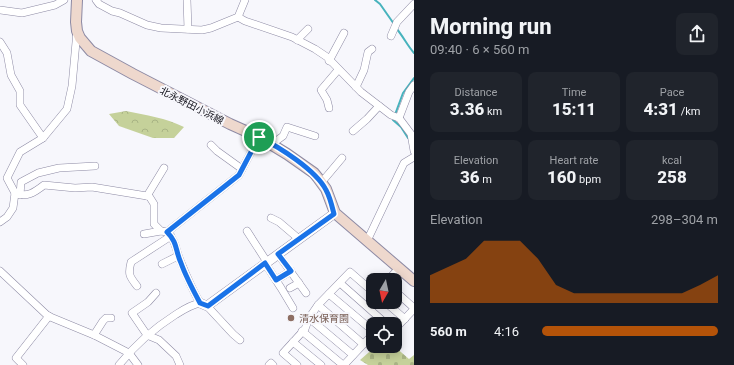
<!DOCTYPE html>
<html lang="en">
<head>
<meta charset="utf-8">
<style>
	:root { --surface:#171b24; --page:#20242c; --text:#f1f3f6; --muted:#9ea1a6; --accent:#b45309 }
	body { margin:0; font-family:Roboto,"Noto Sans JP",sans-serif; background:var(--page); color:var(--text); height:100vh; display:flex; flex-direction:column; font-size:15px; white-space:nowrap }
	* { box-sizing:border-box; margin:0 }
	p { font-size:13px; color:var(--muted) }
	.icon { flex:none; width:22px; height:22px; fill:none; stroke:currentColor; stroke-width:2; stroke-linecap:round; stroke-linejoin:round }
	.map { position:relative; flex:1; overflow:hidden }
	.details { display:flex; flex-direction:column; background:var(--surface); width:320px }
	.details>* { flex:none }
	.needle { width:26px; rotate:189deg }
	.fabs { position:absolute; left:366px; top:273px; display:grid; gap:8px }
	.fabs a { display:grid; place-items:center; width:36px; height:36px; border-radius:8px; background:var(--surface); box-shadow:0 2px 10px #0003; font-size:20px }
	.pin { position:absolute; display:grid; place-items:center; width:34px; height:34px; color:#fff; margin:-17px; border:2px solid #fff; border-radius:50%; box-shadow:0 1px 4px #0007 }
	.round { display:grid; place-items:center; flex:none; width:42px; height:42px; border-radius:8px; background:var(--page) }
	.overview { display:flex; align-items:center; justify-content:space-between; height:68px; padding:0 16px }
	h1 { font-size:22px; font-weight:800; line-height:30px }
	.stats { display:grid; grid-template-columns:repeat(3,1fr); gap:6px; height:68px; padding:4px 16px }
	.stats div { display:grid; align-content:center; border-radius:8px; background:var(--page); text-align:center }
	.stats b { font-size:17px; font-weight:800 }
	.stats small { font-size:11px; font-weight:400 }
	.stats p { font-size:11px }
	.chart { height:112px; padding:8px 16px }
	.chart p { display:flex; justify-content:space-between }
	.chart svg { width:100%; height:72px; margin-top:4px; fill:var(--accent); opacity:.7 }
	ul { padding:0 16px; list-style:none; font-size:13px }
	li { display:grid; grid-template-columns:64px 48px 1fr; align-items:center; height:30px }
	li i { height:10px; border-radius:5px; background:var(--accent) }
	main { display:flex; flex:1; min-height:0 }
	.map>svg:first-child { display:block }
	.forest { fill:url(#forest-crowns) }
	.cemetery { fill:url(#cemetery-stones) }
	.lines { fill:none; stroke-linecap:round; stroke-linejoin:round }
	.stream { stroke:#47b3bd; stroke-width:2 }
	.minor-casing { stroke:#8d8aa4; stroke-width:8 }
	.tertiary-casing { stroke:#8d8aa4; stroke-width:10 }
	.secondary-casing { stroke:#8d8aa4; stroke-width:12 }
	.minor { stroke:#fff; stroke-width:7 }
	.tertiary { stroke:#fff; stroke-width:9 }
	.secondary { stroke:#eed8cd; stroke-width:10 }
	.route-casing { stroke:#fff; stroke-width:8 }
	.route { stroke:#1a73e8; stroke-width:5 }
	.education-dot { fill:#8d6e63; stroke:#f7f7fc; stroke-width:1.5 }
	.labels { text-anchor:middle; stroke-width:4; stroke-linejoin:round; paint-order:stroke }
	.street-label { font-size:10px; fill:#14131c; stroke:#f7f7fc }
	.education-label { font-size:10px; fill:#785e54; stroke:#f7f7fc; text-anchor:start }
</style>
</head>
<body>
<main>
<div class="map">
<svg width="414" height="365" viewBox="0 0 414 365">
	<defs>
		<pattern id="forest-crowns" width="20" height="18" patternUnits="userSpaceOnUse"><rect width="20" height="18" fill="#c5d19a"/><path d="M2 6a3 3 0 1 1 6 0M12 15a3 3 0 1 1 6 0" fill="none" stroke="#a8b384"/></pattern>
		<pattern id="cemetery-stones" width="16" height="16" patternUnits="userSpaceOnUse"><rect width="16" height="16" fill="#c5d19a"/><path d="M2 7V4a2 2 0 0 1 4 0v3zM10 15v-3a2 2 0 0 1 4 0v3z" fill="#a8b384"/></pattern>
	</defs>
	<rect width="100%" height="100%" fill="#f7f7fc"/>
	<!-- forest -->
	<path class="forest" d="M126,111c20,4 40,7 58,16l-10,11h-21l-34,-12 -10,-12z"/>
	<!-- cemetery -->
	<polygon class="cemetery" points="376,346 394,346 409,359 414,355 414,365 368,365 360,360"/>
	<g class="lines">
		<!-- stream -->
		<g class="stream">
			<polyline points="375,0 380,4 394,24"/>
			<path d="M396,28c7,8 11,17 18,25"/>
			<polyline points="408,138 401,127 393,120 403,93 414,78"/>
		</g>
		<defs>
			<g id="minor">
				<polyline points="96,0 99,4 112,11 120,13 147,25 161,28 202,30 211,28 238,17 245,0"/>
				<polyline points="187,0 188,29"/>
				<polyline points="0,10 22,13 55,5 64,0"/>
				<polyline points="238,17 245,21 292,37 315,49 327,57 361,92 391,115 399,118 411,134 414,151"/>
				<polyline points="391,36 397,22 414,4"/>
				<polyline points="297,40 308,29"/>
				<polyline points="0,42 7,53 11,75 20,91 20,105 43,138"/>
				<polyline points="329,61 344,33"/>
				<polyline points="356,87 364,70 368,52 372,49"/>
				<polyline points="329,108 327,100 321,90 338,70"/>
				<polyline points="399,118 409,92 414,85"/>
				<polyline points="353,131 367,119 379,106"/>
				<polyline points="272,144 283,136 287,127 315,136"/>
				<polyline points="211,145 217,151 242,169"/>
				<polyline points="321,183 342,158"/>
				<path d="M15,193c12,5 20,-1 29,-8l31,3 17,-1 55,9h2l5,8v20l7,7 6,1"/>
				<polyline points="20,195 21,182 38,173 59,168 95,166"/>
				<polyline points="147,196 164,168"/>
				<polyline points="271,218 279,222 299,239"/>
				<polyline points="0,222 7,217 13,208 15,193 7,178 20,152 43,138 67,109 72,86 77,31"/>
				<polyline points="247,231 267,262"/>
				<polyline points="144,234 161,231"/>
				<polyline points="367,241 404,163 414,157"/>
				<polyline points="278,254 306,293"/>
				<polyline points="265,263 281,288 293,308"/>
				<polyline points="162,264 178,256"/>
				<polyline points="0,271 48,316 94,335 129,353 138,365"/>
				<polyline points="276,280 291,271"/>
				<polyline points="388,280 399,268"/>
				<polyline points="340,283 383,321 383,324"/>
				<path d="M137,286c-8,-10 -9,-12 -6,-24l40,-26"/>
				<polyline points="290,288 299,283"/>
				<polyline points="395,291 414,308"/>
				<polyline points="156,293 148,302 132,313 147,335 159,340 176,356 180,365"/>
				<polyline points="329,294 373,331"/>
				<polyline points="385,302 405,319"/>
				<polyline points="318,305 309,318 353,355"/>
				<polyline points="207,306 233,334 240,340"/>
				<polyline points="395,329 414,309"/>
				<polyline points="302,331 343,365"/>
				<polyline points="94,335 103,321 106,318 111,318"/>
				<polyline points="293,342 321,365"/>
				<polyline points="363,344 318,305 350,272 373,292"/>
				<polyline points="23,365 16,358 49,316"/>
				<path d="M119,365c16,-20 34,-36 56,-50 8,-5 15,-10 25,-12 -8,-14 -14,-28 -20,-43 -5,-12 -3,-17 -13,-28l72,-57 20,-38"/>
				<polyline points="269,365 271,363 273,365"/>
				<polyline points="297,365 283,353 305,329 309,318"/>
				<polyline points="344,365 373,334"/>
			</g>
			<polyline id="tertiary" points="200,303 207,306 335,213"/>
			<polyline id="secondary" points="77,0 76,22 77,31 80,38 91,51 133,74 230,124 259,137 287,154 314,173 318,178 326,189 335,213 414,281"/>
		</defs>
		<!-- minor casing -->
		<use href="#minor" class="minor-casing"/>
		<!-- tertiary casing -->
		<use href="#tertiary" class="tertiary-casing"/>
		<!-- secondary casing -->
		<use href="#secondary" class="secondary-casing"/>
		<!-- minor -->
		<use href="#minor" class="minor"/>
		<!-- tertiary -->
		<use href="#tertiary" class="tertiary"/>
		<!-- secondary -->
		<use href="#secondary" class="secondary"/>
	</g>
	<g class="lines">
		<defs>
			<path id="route" d="M259,137c20,10 57,33 67,53 4,7 6,16 8,24l-56,40 13,17 -15,9 -11,-17 -57,43 -8,-3c-7,-13 -14,-26 -19,-40 -6,-13 -3,-20 -14,-31l72,-57z"/>
		</defs>
		<!-- route casing -->
		<use href="#route" class="route-casing"/>
		<!-- route -->
		<use href="#route" class="route"/>
	</g>
	<!-- markers -->
	<circle class="education-dot" cx="291" cy="318" r="4"/>
	<g class="labels">
		<!-- street labels -->
		<g class="street-label">
			<text transform="translate(192 105) rotate(27)" y="4">北永野田小浜線</text>
		</g>
		<!-- education labels -->
		<g class="education-label">
			<text x="299" y="322">清水保育園</text>
		</g>
	</g>
</svg>
<div class="fabs">
<a><svg class="needle" viewBox="-14 -14 28 28"><path d="M0-13l5 13h-10z" fill="#e53935"/><path d="M0 13l5-13h-10z" fill="#9ea1a6"/></svg></a>
<a><svg class="icon" aria-label="locate" viewBox="0 0 24 24"><circle cx="12" cy="12" r="6"/><path d="M12 2v4M12 18v4M2 12h4M18 12h4"/></svg></a>
</div>
<div class="pin" style="left:259px;top:137px;background:#1e9e55"><svg class="icon" aria-label="arrive" viewBox="0 0 24 24"><path d="M6 21V4h12l-3 4 3 4H6"/></svg></div>
</div>
<section class="details">
<div class="overview"><div><h1>Morning run</h1><p>09:40 · 6 × 560 m</p></div><a class="round"><svg class="icon" aria-label="share" viewBox="0 0 24 24"><path d="M12 15V3M7 8l5-5 5 5M5 13v7h14v-7"/></svg></a></div>
<div class="stats">
<div><p>Distance</p><b>3.36<small> km</small></b></div>
<div><p>Time</p><b>15:11</b></div>
<div><p>Pace</p><b>4:31<small> /km</small></b></div>
</div>
<div class="stats">
<div><p>Elevation</p><b>36<small> m</small></b></div>
<div><p>Heart rate</p><b>160<small> bpm</small></b></div>
<div><p>kcal</p><b>258</b></div>
</div>
<div class="chart"><p><span>Elevation</span>298–304 m</p>
<svg viewBox="0 0 160 44" preserveAspectRatio="none"><path d="M0 44V27L10 22L20 17L30 6L40 6L50 6L60 17L70 33L80 38L90 38L100 38L110 38L120 38L130 38L140 38L150 33L160 27V44z"/></svg>
</div>
<ul>
<li><b>560 m</b>4:16<i style="width:100%"></i></li>
</ul>
</section>
</main>
</body>
</html>
